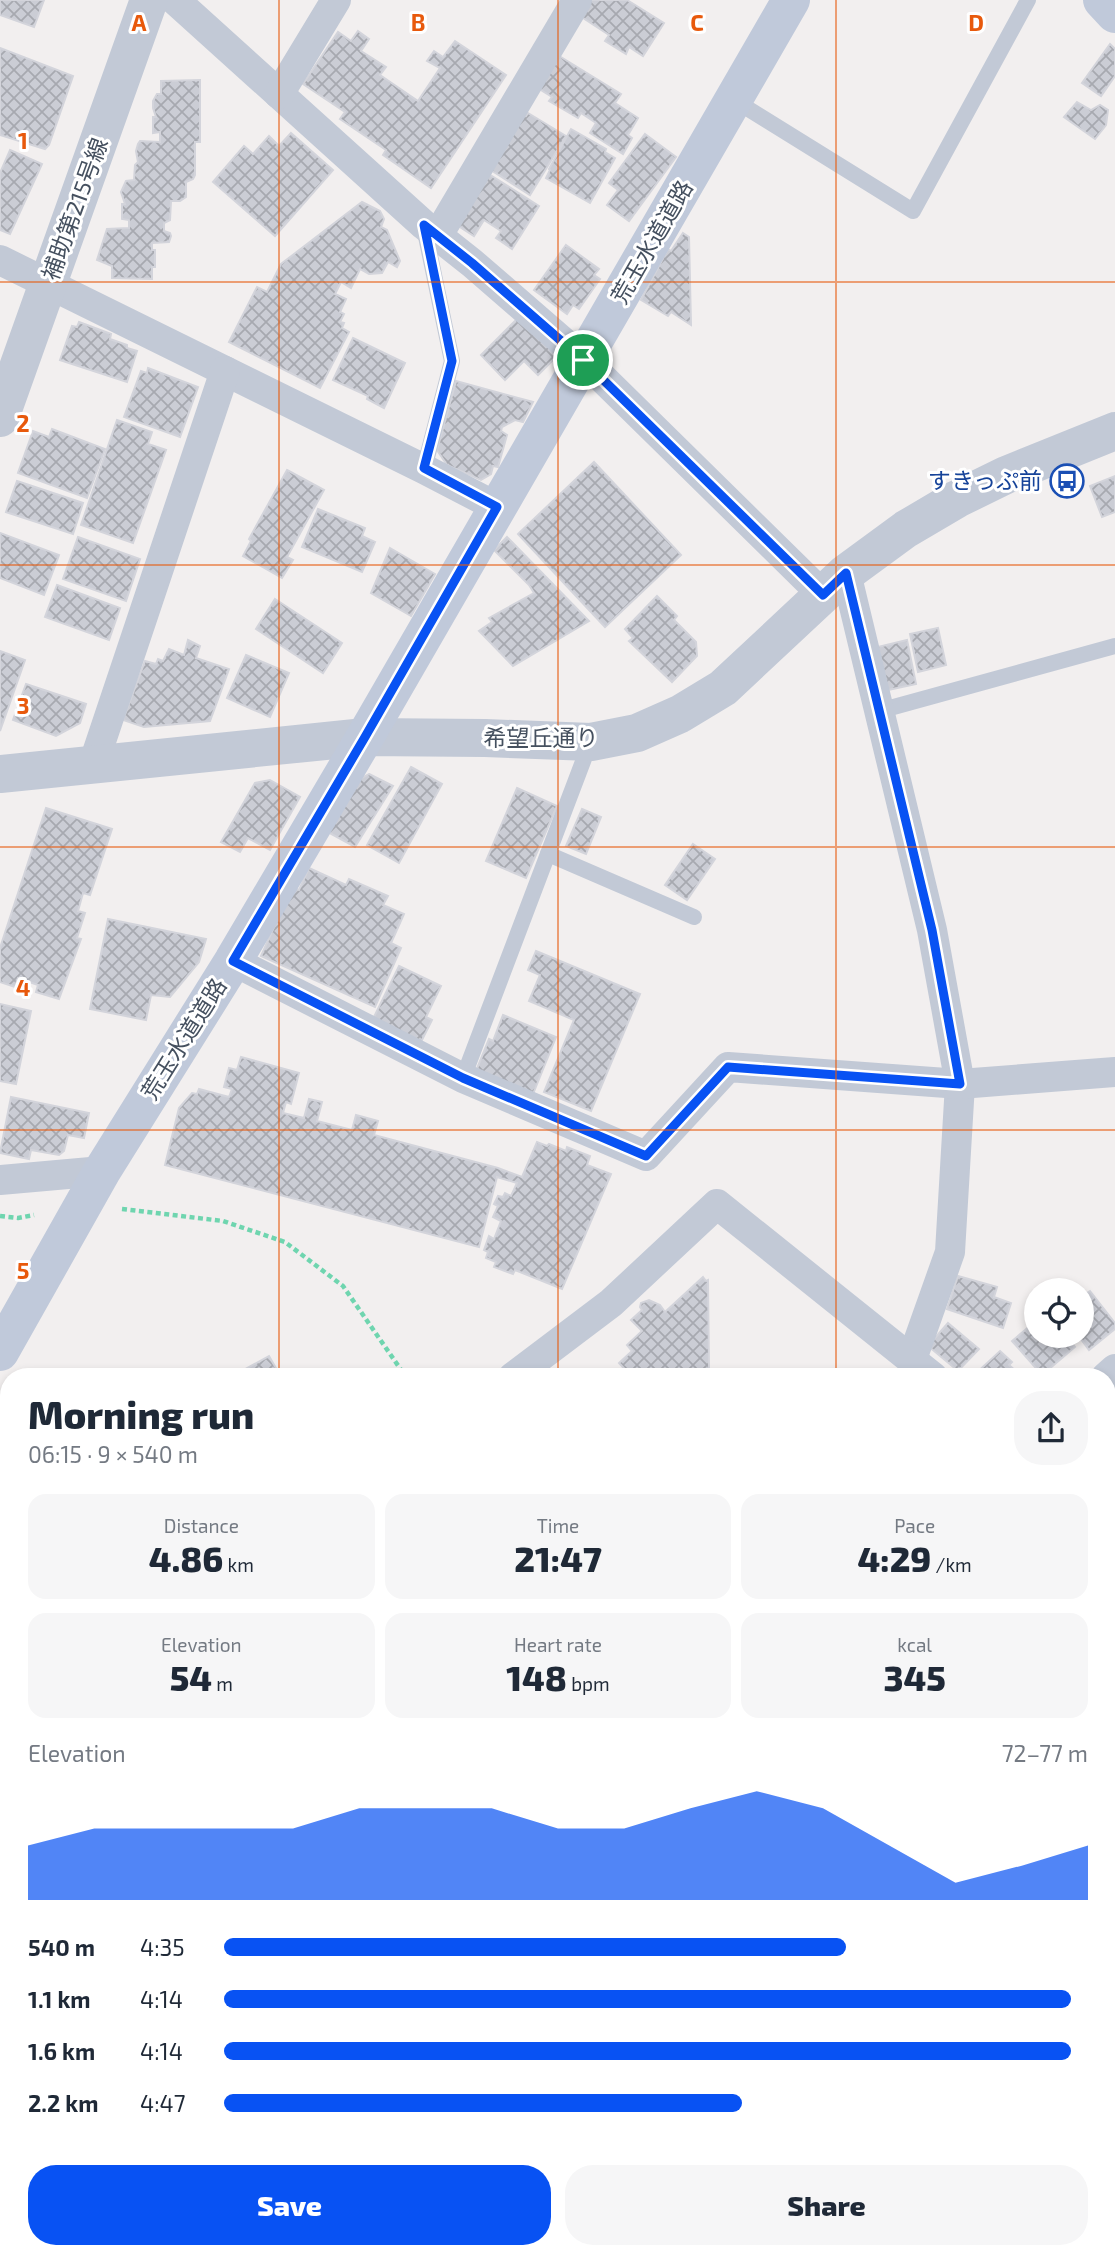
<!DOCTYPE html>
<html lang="en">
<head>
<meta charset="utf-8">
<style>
	:root { --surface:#fff; --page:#f6f6f7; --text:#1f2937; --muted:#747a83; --accent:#0852f3 }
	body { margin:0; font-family:"Exo 2","Noto Sans JP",sans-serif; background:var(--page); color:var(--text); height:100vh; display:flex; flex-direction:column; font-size:26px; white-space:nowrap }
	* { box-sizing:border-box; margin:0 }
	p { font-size:23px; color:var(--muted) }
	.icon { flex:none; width:38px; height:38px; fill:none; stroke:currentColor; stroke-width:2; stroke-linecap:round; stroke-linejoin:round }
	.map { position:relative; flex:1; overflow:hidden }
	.details { position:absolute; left:0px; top:1368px; width:1116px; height:891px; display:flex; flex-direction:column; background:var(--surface); border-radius:28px 28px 0 0; box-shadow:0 4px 10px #0003 }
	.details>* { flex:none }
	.controls { position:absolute; left:1024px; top:1278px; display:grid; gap:14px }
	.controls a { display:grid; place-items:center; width:70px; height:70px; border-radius:50%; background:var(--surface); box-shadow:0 4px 10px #0003; font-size:35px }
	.pin { position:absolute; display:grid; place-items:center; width:60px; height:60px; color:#fff; margin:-30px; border:4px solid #fff; border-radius:50%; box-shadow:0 2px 7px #0007 }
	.round { display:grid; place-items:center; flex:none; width:74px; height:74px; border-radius:28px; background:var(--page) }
	.head { display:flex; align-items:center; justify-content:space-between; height:119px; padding:0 28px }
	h1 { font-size:38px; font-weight:800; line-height:52px }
	.metrics { display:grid; grid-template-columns:repeat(3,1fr); gap:10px; height:119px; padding:7px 28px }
	.metrics div { display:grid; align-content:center; border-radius:18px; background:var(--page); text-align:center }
	.metrics b { font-size:35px; font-weight:800 }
	.metrics small { font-size:19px; font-weight:400 }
	.metrics p { font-size:19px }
	.chart { height:196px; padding:14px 28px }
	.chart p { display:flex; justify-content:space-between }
	.chart svg { width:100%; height:126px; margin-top:7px; fill:var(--accent); opacity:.7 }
	.action { display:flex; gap:14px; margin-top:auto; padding:14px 28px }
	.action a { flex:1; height:80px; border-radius:28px; background:var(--accent); color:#fff; font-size:28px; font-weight:800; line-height:80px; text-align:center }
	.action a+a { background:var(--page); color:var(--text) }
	ul { padding:0 28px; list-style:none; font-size:23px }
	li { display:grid; grid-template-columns:112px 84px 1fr; align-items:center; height:52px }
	li i { height:18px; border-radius:9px; background:var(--accent) }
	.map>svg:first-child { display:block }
	.building { fill:url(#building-cross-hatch); stroke:#d3d4db; stroke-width:2 }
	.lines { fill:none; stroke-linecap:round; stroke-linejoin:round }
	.path { stroke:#6fd5af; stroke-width:4.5; stroke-dasharray:5 3.5; stroke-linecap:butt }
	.service { stroke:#c2c9d6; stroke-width:16 }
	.minor { stroke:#c2c9d6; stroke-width:30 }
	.tertiary { stroke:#c2c9d6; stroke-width:38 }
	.secondary { stroke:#c0c9da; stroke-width:38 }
	.route-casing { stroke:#fff; stroke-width:14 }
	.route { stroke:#0852f3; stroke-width:9 }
	.grid { fill:none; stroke:#e8590c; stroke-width:2; stroke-opacity:0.55 }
	.labels { text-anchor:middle; stroke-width:6; stroke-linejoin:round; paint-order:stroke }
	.street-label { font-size:23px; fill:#45505f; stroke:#fff }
	.transit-label { font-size:23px; fill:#164399; stroke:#fff; text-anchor:end }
	.grid-label { font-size:23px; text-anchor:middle; font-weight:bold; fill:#e8590c; stroke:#fff; stroke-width:6; stroke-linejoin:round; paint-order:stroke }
</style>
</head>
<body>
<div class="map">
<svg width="1115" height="2259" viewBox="0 0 1115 2259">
	<defs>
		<pattern id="building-cross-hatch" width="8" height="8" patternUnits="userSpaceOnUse" patternTransform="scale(1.75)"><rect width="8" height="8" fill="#cbcdd5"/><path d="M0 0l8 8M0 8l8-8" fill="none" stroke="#a7a9b0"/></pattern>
	</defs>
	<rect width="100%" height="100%" fill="#f2efef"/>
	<!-- building -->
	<g class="building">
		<polygon points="0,0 44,0 34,27 0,15"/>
		<polygon points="591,0 627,0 664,23 643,56 629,47 626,54 605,41 609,35 580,16"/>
		<polygon points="358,31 369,39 361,51 386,67 380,75 418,101 440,68 427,61 434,51 443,57 455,41 506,75 431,188 383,155 386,150 340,119 345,112 303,84 338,32 351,41"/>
		<polygon points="1110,44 1115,49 1115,76 1101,96 1082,83"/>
		<polygon points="0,48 73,76 49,145 45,149 0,135"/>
		<polygon points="556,54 621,94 615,103 638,118 628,135 632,138 623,154 590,133 596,123 581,113 578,118 549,101 552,97 536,87"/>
		<polygon points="200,80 200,142 195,142 195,175 193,179 186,182 186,197 180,201 171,201 170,220 164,223 164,231 170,233 171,236 169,242 152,243 152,250 155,250 155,267 152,267 152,279 112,278 112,266 97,260 107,229 129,228 129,220 122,219 122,204 125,204 121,192 126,181 134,180 135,165 138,162 136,151 138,144 140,141 160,142 160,132 153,133 153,117 156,117 153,108 153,101 157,94 161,94 161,81"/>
		<polygon points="1077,102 1091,110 1100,105 1108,110 1106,125 1095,139 1064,117"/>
		<polygon points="520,113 526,116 528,113 566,136 530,195 486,167"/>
		<polygon points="571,129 606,149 605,152 615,158 590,203 546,178 550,170 549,169"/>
		<polygon points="291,133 333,170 275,236 213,182 244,146 253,154 269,136 279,146"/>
		<polygon points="645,134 676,157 629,221 607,205 618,190 609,183"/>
		<polygon points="10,150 42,164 10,234 0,230 0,173"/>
		<polygon points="484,171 539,206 512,249 496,238 501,231 484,220 474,236 452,222"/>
		<polygon points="362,202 380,211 384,219 381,227 387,230 400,261 397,267 388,262 382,273 369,274 360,269 351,288 341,282 335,294 346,299 340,312 344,314 340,322 344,323 342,328 349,332 320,388 229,342 257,287 267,292 281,264"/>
		<polygon points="683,233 689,237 691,325 671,312 668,316 641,300 668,249 671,251"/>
		<polygon points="566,245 599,269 594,275 600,279 579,309 573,305 567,314 534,290"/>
		<polygon points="522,314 560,353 538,375 524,361 505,380 481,355"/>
		<polygon points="79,322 111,334 110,339 127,345 127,348 137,351 127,382 60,360 72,326 77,327"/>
		<polygon points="353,338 405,363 384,408 367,399 368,396 333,380"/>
		<polygon points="148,368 198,387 180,437 124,417 141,371 147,373"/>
		<polygon points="456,381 533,402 523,422 515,420 502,427 501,431 507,435 498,467 493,466 491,474 481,480 447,465 437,450"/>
		<polygon points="117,420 152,432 148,444 166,450 133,543 81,525"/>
		<polygon points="52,429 105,449 87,498 18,473 33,431 49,437"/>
		<polygon points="594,462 681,555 605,627 518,534"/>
		<polygon points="287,470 324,490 287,557 293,560 282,578 243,556 251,541 249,539"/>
		<polygon points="1115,476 1115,512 1102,517 1090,486"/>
		<polygon points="17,481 83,503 73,534 6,512"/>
		<polygon points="318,509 365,528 362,536 375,542 362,572 302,547"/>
		<polygon points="0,533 59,555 44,595 0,578"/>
		<polygon points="78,537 140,559 126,601 63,579"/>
		<polygon points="507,537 589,621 513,666 479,631 492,622 489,618 534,593 529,585 494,550"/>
		<polygon points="390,548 435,574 411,616 371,593"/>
		<polygon points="57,585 120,608 109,640 45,617"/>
		<polygon points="657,596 677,616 674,620 696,642 697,656 672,682 629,641 633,638 625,629"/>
		<polygon points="275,599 342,643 323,673 256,629"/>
		<polygon points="938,628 946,665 918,672 910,634"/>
		<polygon points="188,640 200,646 196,658 229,669 210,721 144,727 123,720 145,661 156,664 158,659 163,661 169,649 184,655"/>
		<polygon points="907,640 916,684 888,690 878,647"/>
		<polygon points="0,651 25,660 0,731"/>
		<polygon points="246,655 289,673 270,717 227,698"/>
		<polygon points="26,684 86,704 80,723 56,736 13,720"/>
		<polygon points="411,767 442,784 399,863 367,845"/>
		<polygon points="369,774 393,786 355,847 326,831 352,783"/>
		<polygon points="270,780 300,797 270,850 248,838 240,852 221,842 255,783"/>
		<polygon points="517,788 557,806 526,878 486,861"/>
		<polygon points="46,808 112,829 90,895 83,893 78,911 85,913 77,938 81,939 59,999 36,992 38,985 18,978 15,987 0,982 0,948"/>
		<polygon points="582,809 601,817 586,854 566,846"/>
		<polygon points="693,844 715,859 687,900 665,885"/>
		<polygon points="309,868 346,885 349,879 388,896 383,905 404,914 391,943 401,948 375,1007 261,956 292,887 299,890"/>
		<polygon points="108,919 206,939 199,962 170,997 151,995 146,1020 90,1009"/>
		<polygon points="536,951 640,994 591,1111 544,1092 574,1020 529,1001 540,975 528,970"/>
		<polygon points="399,966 441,986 426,1017 432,1020 420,1044 372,1021"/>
		<polygon points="0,1004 31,1011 16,1084 0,1081"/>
		<polygon points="503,1015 556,1037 533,1094 476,1071 489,1039 493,1041"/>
		<polygon points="241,1057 299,1073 291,1104 286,1102 283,1113 304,1118 309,1099 322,1102 317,1121 352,1130 356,1115 378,1121 374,1135 498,1168 522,1177 537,1142 547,1146 549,1144 566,1151 567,1147 590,1156 587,1165 611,1174 562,1289 515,1270 513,1274 494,1267 496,1262 486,1258 488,1252 484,1250 489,1236 494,1239 501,1221 493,1217 498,1206 494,1204 498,1196 503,1197 505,1193 511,1196 517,1183 497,1177 479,1247 165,1165 179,1108 192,1093 197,1094 199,1089 229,1097 232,1089 224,1087 229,1068 237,1070"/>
		<polygon points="11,1097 89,1113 84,1138 68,1135 64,1151 59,1155 31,1150 29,1159 0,1153"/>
		<polygon points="958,1276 997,1287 994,1297 1011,1303 1003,1328 947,1309"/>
		<polygon points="703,1277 706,1281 708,1280 709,1369 700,1377 632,1377 619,1363 632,1351 627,1345 642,1331 631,1320 642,1310 640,1307 641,1303 649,1300 660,1305 665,1312"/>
		<polygon points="1090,1291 1115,1323 1115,1329 1089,1350 1078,1335 1082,1335 1082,1296"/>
		<polygon points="1036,1321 1036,1335 1065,1335 1075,1347 1042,1375 1012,1341"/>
		<polygon points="948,1323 979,1349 958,1371 928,1346"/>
		<polygon points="1000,1351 1012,1362 1009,1365 1023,1377 972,1377"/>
		<polygon points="269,1356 281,1377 231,1377"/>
		<polygon points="6,1730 9,1732 9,1793 0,1788 0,1751 4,1754 7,1749 0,1745 0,1741"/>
		<polygon points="0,2112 9,2115 9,2156 0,2159"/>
		<polygon points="213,2250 336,2250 331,2259 218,2259 211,2255"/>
		<rect x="669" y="2250" width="93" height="9"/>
	</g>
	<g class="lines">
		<!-- path -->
		<g class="path">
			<polyline points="122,1209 223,1221 285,1242 343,1286 406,1377"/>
			<polyline points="0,1216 18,1218 34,1215"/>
			<polyline points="923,2250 928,2259"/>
		</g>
		<!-- service -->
		<g class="service">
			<polyline points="734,100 913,211 1028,0"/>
			<polyline points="424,469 452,361 424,227"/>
			<polyline points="879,711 1115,646"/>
			<polyline points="548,854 694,917"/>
			<polyline points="463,1078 590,743"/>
		</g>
		<!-- minor -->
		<g class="minor">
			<polyline points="175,0 424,225 472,263 584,360 823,595"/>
			<polyline points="279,94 336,0"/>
			<polyline points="438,235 577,0"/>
			<polyline points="0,260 424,469 497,507"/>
			<polyline points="846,573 932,930 960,1084 950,1252 912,1359"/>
			<polyline points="93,765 225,371"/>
			<polyline points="233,961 463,1078 646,1156 728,1067 960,1084 1115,1072"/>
			<polyline points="0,1180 102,1171"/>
			<polyline points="513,1377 611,1303 717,1204 933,1377"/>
			<polyline points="1106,1377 1115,1369"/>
			<polyline points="0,1634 9,1638"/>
			<polyline points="0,1946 9,1951"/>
			<polyline points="15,2259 18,2250"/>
			<polyline points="353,2259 357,2250"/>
		</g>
		<!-- tertiary -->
		<g class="tertiary">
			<polyline points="0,418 149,0"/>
			<polyline points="0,774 365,737 485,738 591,742 637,733 680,714 723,688 846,573 906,529 957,499 1006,475 1115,431"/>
			<polyline points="0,1565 9,1569"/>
			<polyline points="993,2250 993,2259"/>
		</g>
		<!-- secondary -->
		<g class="secondary">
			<polyline points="1102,0 1115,14"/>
			<polyline points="0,1352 102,1171 233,961 365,737 791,0"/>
		</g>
	</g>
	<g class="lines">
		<defs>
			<polygon id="route" points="424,225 472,263 583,360 823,595 846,573 932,930 960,1084 728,1067 646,1156 463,1078 233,961 365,737 497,507 424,468 452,361"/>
		</defs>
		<!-- route casing -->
		<use href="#route" class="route-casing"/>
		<!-- route -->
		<use href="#route" class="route"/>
	</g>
	<!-- grid -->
	<path class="grid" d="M279,0v1377M558,0v1377M836,0v1377M0,282h1115M0,565h1115M0,847h1115M0,1130h1115M0,1412h9M1108,1412h7M0,1694h9M1108,1694h7M0,1977h9M1108,1977h7M279,2250v9M558,2250v9M836,2250v9"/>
	<!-- icons -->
	<defs>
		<symbol id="bus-ring" viewBox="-11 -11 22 22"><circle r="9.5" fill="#fff" stroke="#1a4fb4" stroke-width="1.5"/><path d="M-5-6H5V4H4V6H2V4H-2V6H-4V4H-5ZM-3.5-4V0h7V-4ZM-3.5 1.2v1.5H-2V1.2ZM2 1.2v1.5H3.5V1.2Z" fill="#1a4fb4"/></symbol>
	</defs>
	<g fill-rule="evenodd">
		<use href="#bus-ring" x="1048" y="462" width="38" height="38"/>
	</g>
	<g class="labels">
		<!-- street labels -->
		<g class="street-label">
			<text transform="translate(75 209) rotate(-70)" y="8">補助第215号線</text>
			<text transform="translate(652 242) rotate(-60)" y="8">荒玉水道道路</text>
			<text x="541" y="746">希望丘通り</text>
			<text transform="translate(184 1039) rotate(-58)" y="8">荒玉水道道路</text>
		</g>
		<!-- transit labels -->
		<g class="transit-label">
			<text x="1042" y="489">すきっぷ前</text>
		</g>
	</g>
	<g class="grid-label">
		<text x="139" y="31">A</text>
		<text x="418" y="31">B</text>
		<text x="697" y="31">C</text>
		<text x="976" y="31">D</text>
		<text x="23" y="149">1</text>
		<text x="23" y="432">2</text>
		<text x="23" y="714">3</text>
		<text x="23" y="996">4</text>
		<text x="23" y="1279">5</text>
	</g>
</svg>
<div class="controls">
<a><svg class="icon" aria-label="locate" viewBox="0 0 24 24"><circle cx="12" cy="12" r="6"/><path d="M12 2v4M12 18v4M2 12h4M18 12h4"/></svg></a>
</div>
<div class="pin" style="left:583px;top:360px;background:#1e9e55"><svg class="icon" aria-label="arrive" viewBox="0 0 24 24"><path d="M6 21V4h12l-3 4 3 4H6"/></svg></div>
<section class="details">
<div class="head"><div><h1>Morning run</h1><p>06:15 · 9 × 540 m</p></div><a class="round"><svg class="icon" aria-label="share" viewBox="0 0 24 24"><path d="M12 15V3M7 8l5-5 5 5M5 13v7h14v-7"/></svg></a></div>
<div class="metrics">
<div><p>Distance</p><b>4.86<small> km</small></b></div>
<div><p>Time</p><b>21:47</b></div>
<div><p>Pace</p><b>4:29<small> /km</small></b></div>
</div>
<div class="metrics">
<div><p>Elevation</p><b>54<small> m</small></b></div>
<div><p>Heart rate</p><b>148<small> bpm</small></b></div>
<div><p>kcal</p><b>345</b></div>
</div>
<div class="chart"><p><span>Elevation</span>72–77 m</p>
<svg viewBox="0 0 160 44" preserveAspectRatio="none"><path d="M0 44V25L10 19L20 19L30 19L40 19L50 12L60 12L70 12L80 19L90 19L100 12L110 6L120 12L130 25L140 38L150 32L160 25V44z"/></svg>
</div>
<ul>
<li><b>540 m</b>4:35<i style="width:72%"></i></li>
<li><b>1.1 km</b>4:14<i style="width:98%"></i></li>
<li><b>1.6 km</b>4:14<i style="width:98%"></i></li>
<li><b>2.2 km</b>4:47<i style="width:60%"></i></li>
</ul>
<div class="action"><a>Save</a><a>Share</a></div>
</section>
</div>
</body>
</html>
